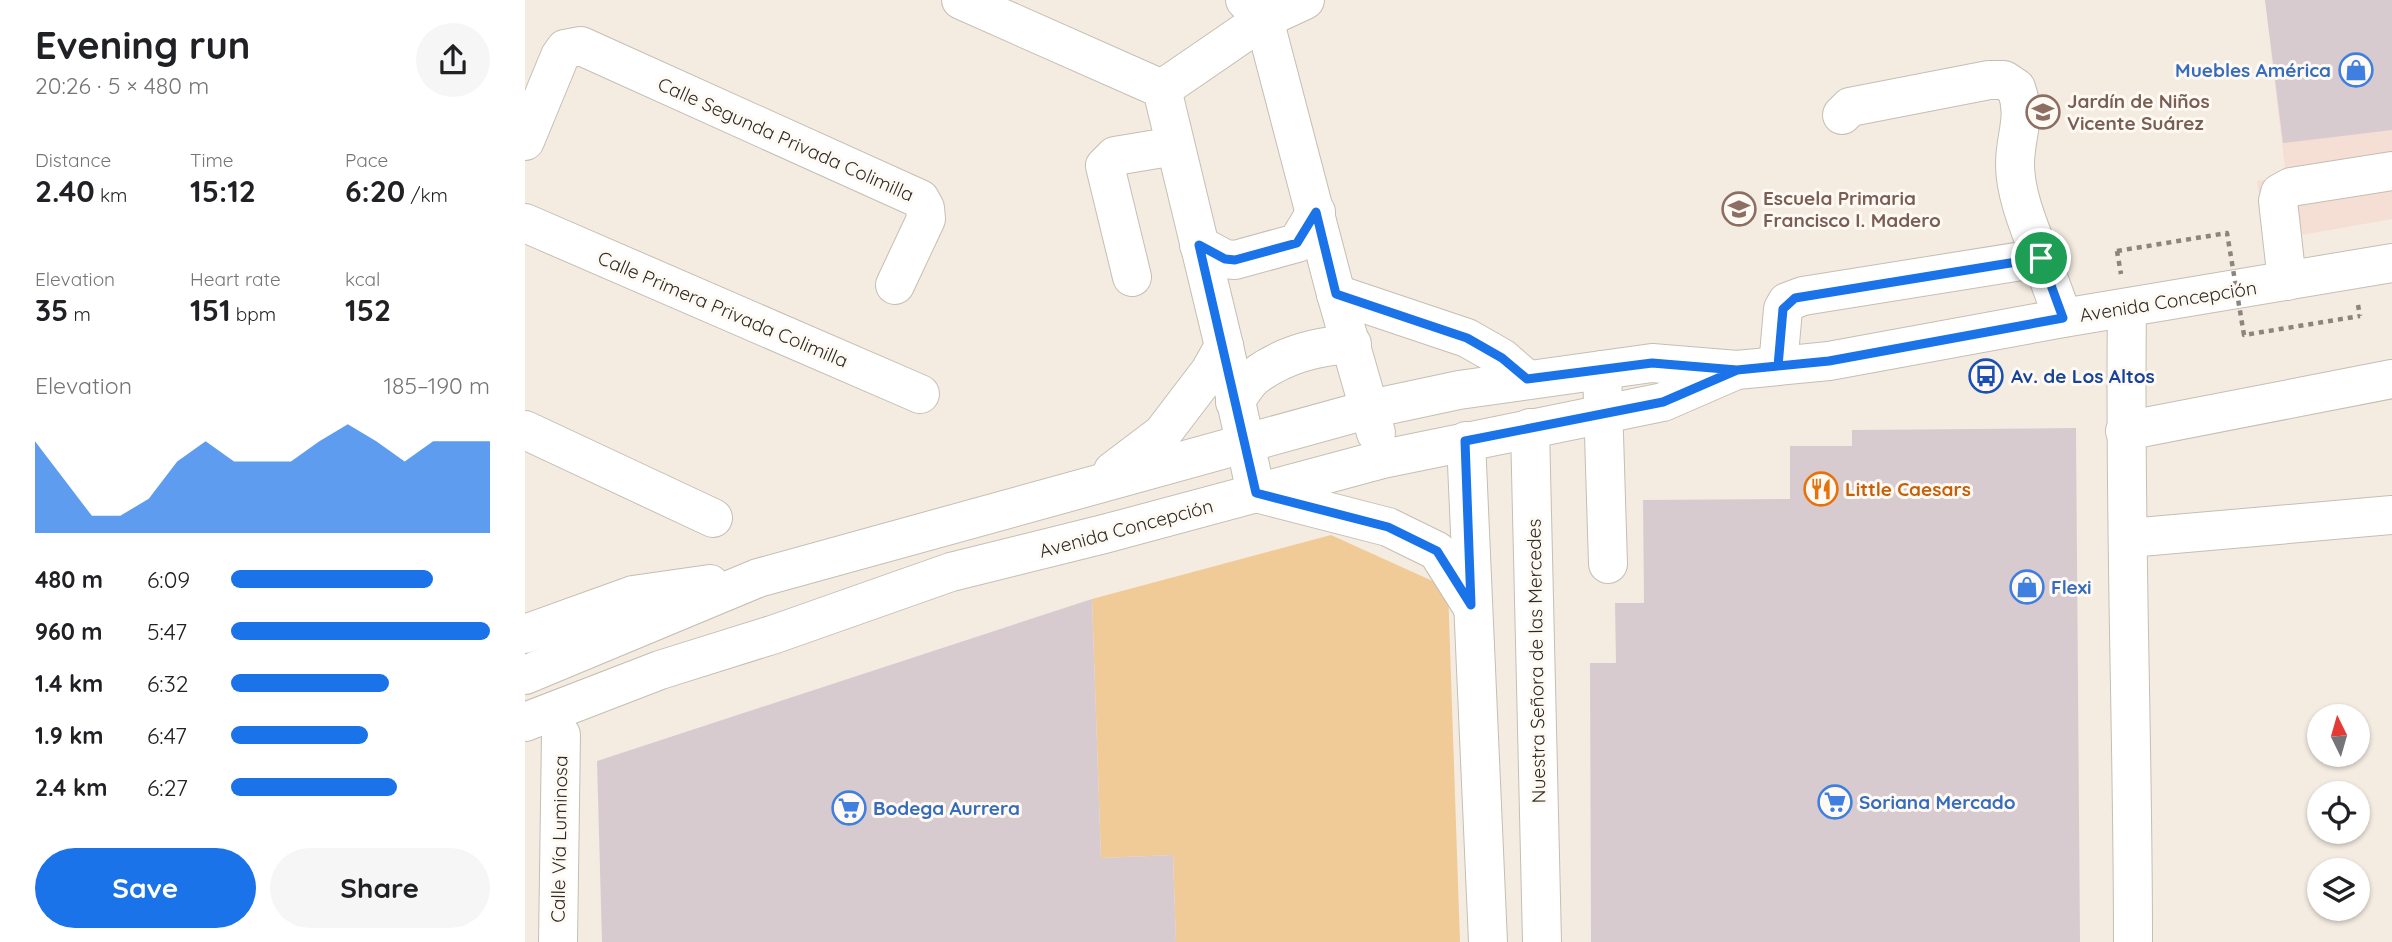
<!DOCTYPE html>
<html lang="en">
<head>
<meta charset="utf-8">
<style>
	:root { --surface:#fff; --page:#f6f6f6; --text:#202124; --muted:#757577; --accent:#1a73e8 }
	body { margin:0; font-family:Quicksand,sans-serif; background:var(--page); color:var(--text); height:100vh; display:flex; flex-direction:column; font-size:26px; white-space:nowrap }
	* { box-sizing:border-box; margin:0 }
	p { font-size:23px; color:var(--muted) }
	.icon { flex:none; width:38px; height:38px; fill:none; stroke:currentColor; stroke-width:2; stroke-linecap:round; stroke-linejoin:round }
	.map { position:relative; flex:1; overflow:hidden }
	.panel { display:flex; flex-direction:column; background:var(--surface); width:525px }
	.panel>* { flex:none }
	.needle { width:46px; rotate:355deg }
	.buttons { position:absolute; left:1782px; top:704px; display:grid; gap:14px }
	.buttons a { display:grid; place-items:center; width:63px; height:63px; border-radius:50%; background:var(--surface); box-shadow:0 2px 5px #0004; font-size:35px }
	.pin { position:absolute; display:grid; place-items:center; width:60px; height:60px; color:#fff; margin:-30px; border:4px solid #fff; border-radius:50%; box-shadow:0 2px 7px #0007 }
	.round { display:grid; place-items:center; flex:none; width:74px; height:74px; border-radius:37px; background:var(--page) }
	.summary { display:flex; align-items:center; justify-content:space-between; height:119px; padding:0 35px }
	h1 { font-size:38px; font-weight:700; line-height:52px }
	.stats { display:grid; grid-template-columns:repeat(3,1fr); gap:10px; height:119px; padding:7px 35px }
	.stats div { display:grid; align-content:center }
	.stats b { font-size:30px; font-weight:700 }
	.stats small { font-size:19px; font-weight:400 }
	.stats p { font-size:19px }
	.chart { height:196px; padding:14px 35px }
	.chart p { display:flex; justify-content:space-between }
	.chart svg { width:100%; height:126px; margin-top:7px; fill:var(--accent); opacity:.7 }
	.cta { display:flex; gap:14px; margin-top:auto; padding:14px 35px }
	.cta a { flex:1; height:80px; border-radius:42px; background:var(--accent); color:#fff; font-size:28px; font-weight:700; line-height:80px; text-align:center }
	.cta a+a { background:var(--page); color:var(--text) }
	ul { padding:0 35px; list-style:none; font-size:23px }
	li { display:grid; grid-template-columns:112px 84px 1fr; align-items:center; height:52px }
	li i { height:18px; border-radius:9px; background:var(--accent) }
	main { display:flex; flex:1; min-height:0 }
	.map>svg:first-child { display:block }
	.commercial { fill:#f5ded3 }
	.green { fill:#f0cb97 }
	.building { fill:#d8cbd0 }
	.lines { fill:none; stroke-linecap:round; stroke-linejoin:round }
	.minor-casing { stroke:#c5beb3; stroke-width:40 }
	.major-casing { stroke:#c5beb3; stroke-width:40 }
	.path { stroke:#8b857e; stroke-width:4.5; stroke-dasharray:5 5; stroke-linecap:butt }
	.minor { stroke:#fff; stroke-width:38 }
	.major { stroke:#fff; stroke-width:38 }
	.path-bridge { stroke:#8b857e; stroke-width:4.5; stroke-dasharray:5 5; stroke-linecap:butt }
	.route-casing { stroke:#fff; stroke-width:14 }
	.route { stroke:#1a73e8; stroke-width:9 }
	.labels { text-anchor:middle; stroke-width:6; stroke-linejoin:round; paint-order:stroke }
	.shop-label { font-size:19px; font-weight:bold; fill:#366cbe; stroke:#fefaf3; text-anchor:start }
	.education-label { font-size:19px; font-weight:bold; fill:#785e54; stroke:#fefaf3; text-anchor:start }
	.street-label { font-size:19px; fill:#2d2a26; stroke:#fefaf3 }
	.transit-label { font-size:19px; font-weight:bold; fill:#164399; stroke:#fefaf3; text-anchor:start }
	.food-label { font-size:19px; font-weight:bold; fill:#c56008; stroke:#fefaf3; text-anchor:start }
</style>
</head>
<body>
<main>
<section class="panel">
<div class="summary"><div><h1>Evening run</h1><p>20:26 · 5 × 480 m</p></div><a class="round"><svg class="icon" aria-label="share" viewBox="0 0 24 24"><path d="M12 15V3M7 8l5-5 5 5M5 13v7h14v-7"/></svg></a></div>
<div class="stats">
<div><p>Distance</p><b>2.40<small> km</small></b></div>
<div><p>Time</p><b>15:12</b></div>
<div><p>Pace</p><b>6:20<small> /km</small></b></div>
</div>
<div class="stats">
<div><p>Elevation</p><b>35<small> m</small></b></div>
<div><p>Heart rate</p><b>151<small> bpm</small></b></div>
<div><p>kcal</p><b>152</b></div>
</div>
<div class="chart"><p><span>Elevation</span>185–190 m</p>
<svg viewBox="0 0 160 44" preserveAspectRatio="none"><path d="M0 44V12L10 25L20 38L30 38L40 32L50 19L60 12L70 19L80 19L90 19L100 12L110 6L120 12L130 19L140 12L150 12L160 12V44z"/></svg>
</div>
<ul>
<li><b>480 m</b>6:09<i style="width:78%"></i></li>
<li><b>960 m</b>5:47<i style="width:100%"></i></li>
<li><b>1.4 km</b>6:32<i style="width:61%"></i></li>
<li><b>1.9 km</b>6:47<i style="width:53%"></i></li>
<li><b>2.4 km</b>6:27<i style="width:64%"></i></li>
</ul>
<div class="cta"><a>Save</a><a>Share</a></div>
</section>
<div class="map">
<svg width="1867" height="942" viewBox="0 0 1867 942">
	<rect width="100%" height="100%" fill="#f4ece1"/>
	<!-- commercial -->
	<polygon class="commercial" points="1740,0 1867,0 1867,219 1742,241 1732,181 1761,177"/>
	<!-- green -->
	<polygon class="green" points="806,535 923,588 935,942 651,942 648,855 576,858 567,599"/>
	<!-- building -->
	<g class="building">
		<polygon points="1740,0 1867,0 1867,130 1758,143"/>
		<polygon points="1551,428 1555,942 1066,942 1065,663 1091,663 1090,603 1119,603 1118,500 1265,499 1265,446 1327,446 1327,430"/>
		<polygon points="567,599 576,858 648,855 651,942 77,942 72,761"/>
	</g>
	<g class="lines">
		<defs>
			<g id="minor">
				<polyline points="436,0 637,89 699,346"/>
				<polyline points="720,0 739,19 811,294"/>
				<polyline points="637,89 739,19 780,0"/>
				<path d="M1317,115l8,-8 139,-27h15l12,8c11,30 -1,47 -1,76 0,31 15,65 26,94"/>
				<polyline points="0,141 35,56 40,49 56,46 395,199 400,208 401,219 370,285"/>
				<polyline points="0,223 395,394"/>
				<polyline points="674,245 700,259 710,260 772,243 791,212"/>
				<polyline points="607,277 580,166 590,156 650,146"/>
				<polyline points="1762,281 1753,201 1755,193 1766,187 1867,171"/>
				<path d="M1602,309c-3,211 6,422 6,633"/>
				<polyline points="1253,366 1258,309 1262,302 1278,296 1516,258 1538,318"/>
				<polyline points="1077,370 1083,564"/>
				<polyline points="1005,428 1017,942"/>
				<polyline points="0,430 188,518"/>
				<polyline points="1600,431 1867,379"/>
				<polyline points="941,441 963,942"/>
				<polyline points="1604,538 1867,515"/>
				<polyline points="33,942 36,735"/>
			</g>
			<g id="major">
				<polyline points="811,294 942,338 977,358 1001,379"/>
				<polyline points="811,294 851,433"/>
				<polyline points="699,346 731,493 863,527 912,551 946,605"/>
				<path d="M710,402c6,-9 12,-20 20,-26 28,-21 62,-30 97,-32"/>
				<polyline points="588,471 637,434 685,371 699,346"/>
				<polyline points="0,634 108,595 185,584"/>
				<polyline points="0,675 233,578 845,409 934,390 1127,363 1212,370 1304,361 1538,318 1867,263"/>
				<polyline points="0,722 135,670 250,634 426,572 579,534 858,459 1138,402 1207,372"/>
			</g>
		</defs>
		<!-- minor casing -->
		<use href="#minor" class="minor-casing"/>
		<!-- major casing -->
		<use href="#major" class="major-casing"/>
		<!-- path -->
		<g class="path">
			<polyline points="1592,251 1596,274"/>
			<polyline points="1833,305 1835,316"/>
		</g>
		<!-- minor -->
		<use href="#minor" class="minor"/>
		<!-- major -->
		<use href="#major" class="major"/>
		<!-- path-bridge -->
		<polyline class="path-bridge" points="1592,251 1702,233 1719,335 1835,316"/>
	</g>
	<g class="lines">
		<defs>
			<polyline id="route" points="1516,258 1270,298 1258,309 1253,366 1212,370 1127,363 1002,379 977,358 942,338 811,294 791,212 772,243 710,260 700,259 674,245 731,493 863,527 912,551 946,605 940,441 1138,402 1212,370 1304,361 1538,318 1516,258"/>
		</defs>
		<!-- route casing -->
		<use href="#route" class="route-casing"/>
		<!-- route -->
		<use href="#route" class="route"/>
	</g>
	<!-- icons -->
	<defs>
		<symbol id="shop-ring" viewBox="-11 -11 22 22"><circle r="9.5" fill="#fefaf3" stroke="#3f7fe0" stroke-width="1.5"/><path d="M-5-2.5h2.3a2.7 3.5 0 0 1 5.4 0H5L5.5 6h-11ZM-1.5-2.5h3a1.5 2.3 0 0 0-3 0Z" fill="#3f7fe0"/></symbol>
		<symbol id="school-ring" viewBox="-11 -11 22 22"><circle r="9.5" fill="#fefaf3" stroke="#8d6e63" stroke-width="1.5"/><path d="M0-5L7-2L0 1L-7-2ZM-4 1L0 2.5L4 1V4Q0 6-4 4Z" fill="#8d6e63"/></symbol>
		<symbol id="bus-ring" viewBox="-11 -11 22 22"><circle r="9.5" fill="#fefaf3" stroke="#1a4fb4" stroke-width="1.5"/><path d="M-5-6H5V4H4V6H2V4H-2V6H-4V4H-5ZM-3.5-4V0h7V-4ZM-3.5 1.2v1.5H-2V1.2ZM2 1.2v1.5H3.5V1.2Z" fill="#1a4fb4"/></symbol>
		<symbol id="restaurant-ring" viewBox="-11 -11 22 22"><circle r="9.5" fill="#fefaf3" stroke="#e8710a" stroke-width="1.5"/><path d="M-5-6h1v4h1v-4h1v4h1v-4h1v5L-1.5 .5V6h-2V.5L-5-1ZM5-6V6H3V1.5H1.5Q1.5-4 5-6Z" fill="#e8710a"/></symbol>
		<symbol id="supermarket-ring" viewBox="-11 -11 22 22"><circle r="9.5" fill="#fefaf3" stroke="#3f7fe0" stroke-width="1.5"/><path d="M-6-5.5h2.5l.6 2H6L4.5 2H-2.5L-4.4-4H-6ZM-1.5 3.2a1.3 1.3 0 1 0 .1 0ZM3 3.2a1.3 1.3 0 1 0 .1 0Z" fill="#3f7fe0"/></symbol>
	</defs>
	<g fill-rule="evenodd">
		<use href="#shop-ring" x="1812" y="51" width="38" height="38"/>
		<use href="#school-ring" x="1499" y="93" width="38" height="38"/>
		<use href="#school-ring" x="1195" y="190" width="38" height="38"/>
		<use href="#bus-ring" x="1442" y="357" width="38" height="38"/>
		<use href="#restaurant-ring" x="1277" y="470" width="38" height="38"/>
		<use href="#shop-ring" x="1483" y="568" width="38" height="38"/>
		<use href="#supermarket-ring" x="1291" y="783" width="38" height="38"/>
		<use href="#supermarket-ring" x="305" y="789" width="38" height="38"/>
	</g>
	<g class="labels">
		<!-- shop labels -->
		<g class="shop-label">
			<text x="1806" y="77" text-anchor="end">Muebles América</text>
			<text x="1526" y="594">Flexi</text>
			<text x="1334" y="809">Soriana Mercado</text>
			<text x="348" y="815">Bodega Aurrera</text>
		</g>
		<!-- education labels -->
		<g class="education-label">
			<text x="1542" y="108">Jardín de Niños<tspan x="1542" dy="22">Vicente Suárez</tspan></text>
			<text x="1238" y="205">Escuela Primaria<tspan x="1238" dy="22">Francisco I. Madero</tspan></text>
		</g>
		<!-- street labels -->
		<g class="street-label">
			<text transform="translate(261 139) rotate(24)" y="7">Calle Segunda Privada Colimilla</text>
			<text transform="translate(1643 301) rotate(-9)" y="7">Avenida Concepción</text>
			<text transform="translate(198 309) rotate(23)" y="7">Calle Primera Privada Colimilla</text>
			<text transform="translate(601 528) rotate(-15)" y="7">Avenida Concepción</text>
			<text transform="translate(1011 661) rotate(-91)" y="7">Nuestra Señora de las Mercedes</text>
			<text transform="translate(34 839) rotate(-89)" y="7">Calle Vía Luminosa</text>
		</g>
		<!-- transit labels -->
		<g class="transit-label">
			<text x="1486" y="383">Av. de Los Altos</text>
		</g>
		<!-- food labels -->
		<g class="food-label">
			<text x="1320" y="496">Little Caesars</text>
		</g>
	</g>
</svg>
<div class="buttons">
<a><svg class="needle" viewBox="-14 -14 28 28"><path d="M0-13l5 13h-10z" fill="#e53935"/><path d="M0 13l5-13h-10z" fill="#757577"/></svg></a>
<a><svg class="icon" aria-label="locate" viewBox="0 0 24 24"><circle cx="12" cy="12" r="6"/><path d="M12 2v4M12 18v4M2 12h4M18 12h4"/></svg></a>
<a><svg class="icon" aria-label="layers" viewBox="0 0 24 24"><path d="M12 4l9 5-9 5-9-5zM3 14l9 5 9-5"/></svg></a>
</div>
<div class="pin" style="left:1516px;top:258px;background:#1e9e55"><svg class="icon" aria-label="arrive" viewBox="0 0 24 24"><path d="M6 21V4h12l-3 4 3 4H6"/></svg></div>
</div>
</main>
</body>
</html>
